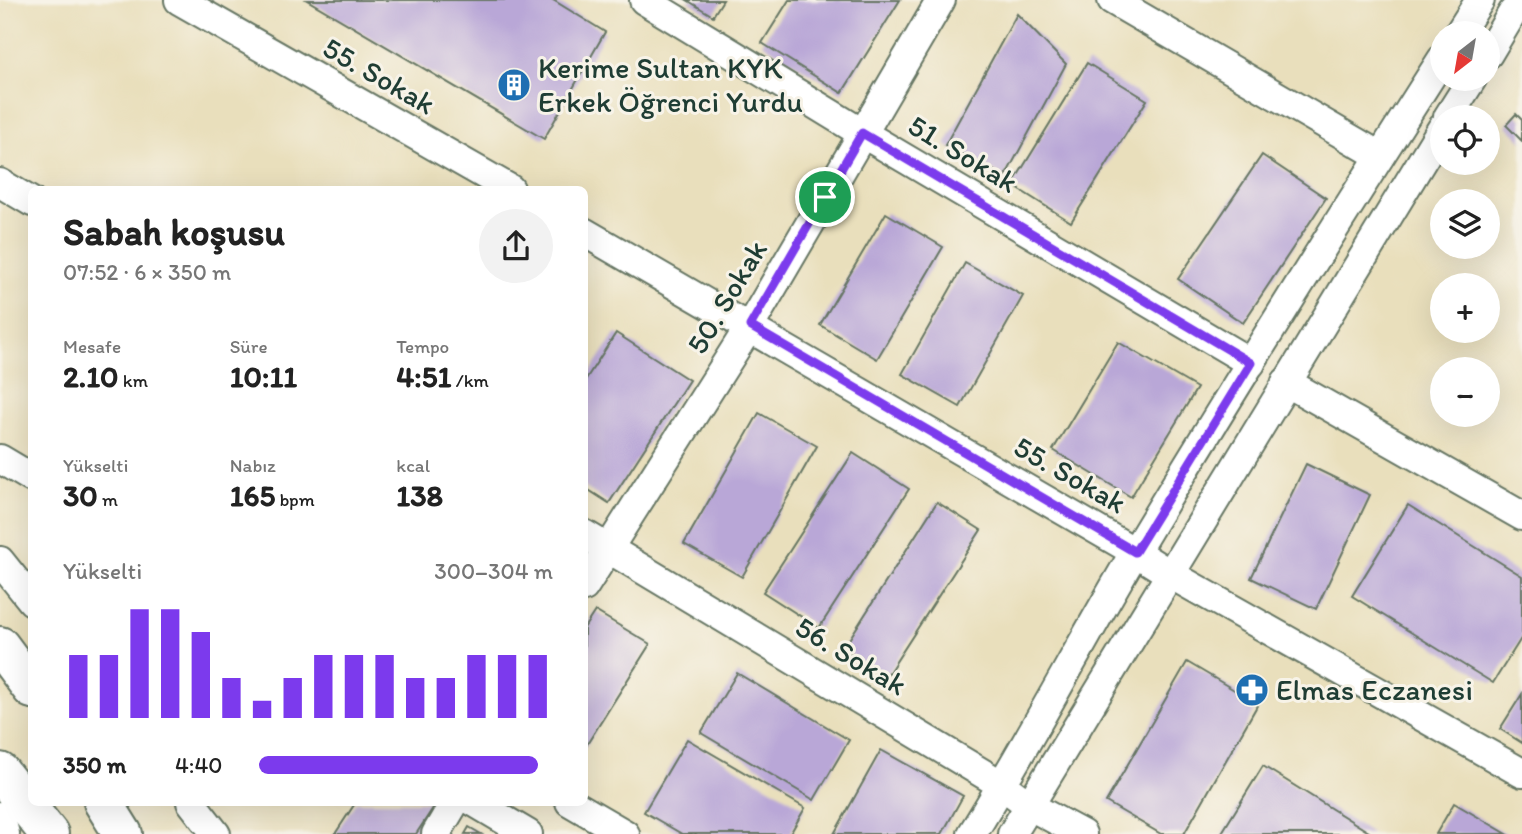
<!DOCTYPE html>
<html lang="tr">
<head>
<meta charset="utf-8">
<style>
	:root { --surface:#fff; --page:#f2f2f2; --text:#222; --muted:#767676; --accent:#7c3aed }
	body { margin:0; font-family:Itim,sans-serif; background:var(--page); color:var(--text); height:100vh; display:flex; flex-direction:column; font-size:26px; white-space:nowrap }
	* { box-sizing:border-box; margin:0 }
	p { font-size:23px; color:var(--muted) }
	.icon { flex:none; width:38px; height:38px; fill:none; stroke:currentColor; stroke-width:2; stroke-linecap:round; stroke-linejoin:round }
	.map { position:relative; flex:1; overflow:hidden }
	.details { position:absolute; left:28px; top:186px; width:560px; height:620px; display:flex; flex-direction:column; background:var(--surface); border-radius:10px; box-shadow:0 7px 28px #0002 }
	.details>* { flex:none }
	.needle { width:46px; rotate:211deg }
	.buttons { position:absolute; left:1430px; top:21px; display:grid; gap:14px }
	.buttons a { display:grid; place-items:center; width:70px; height:70px; border-radius:50%; background:var(--surface); box-shadow:0 7px 28px #0002; font-size:35px }
	.pin { position:absolute; display:grid; place-items:center; width:60px; height:60px; color:#fff; margin:-30px; border:4px solid #fff; border-radius:50%; box-shadow:0 2px 7px #0007 }
	.round { display:grid; place-items:center; flex:none; width:74px; height:74px; border-radius:37px; background:var(--page) }
	.head { display:flex; align-items:center; justify-content:space-between; height:119px; padding:0 35px }
	h1 { font-size:38px; font-weight:700; line-height:52px }
	.stats { display:grid; grid-template-columns:repeat(3,1fr); gap:10px; height:119px; padding:7px 35px }
	.stats div { display:grid; align-content:center }
	.stats b { font-size:30px; font-weight:700 }
	.stats small { font-size:19px; font-weight:400 }
	.stats p { font-size:19px }
	.chart { height:196px; padding:14px 35px }
	.chart p { display:flex; justify-content:space-between }
	.chart svg { width:100%; height:126px; margin-top:7px; stroke:var(--accent); stroke-width:6 }
	ul { padding:0 35px; list-style:none; font-size:23px }
	li { display:grid; grid-template-columns:112px 84px 1fr; align-items:center; height:52px }
	li i { height:18px; border-radius:9px; background:var(--accent) }
	.map>svg:first-child { display:block }
	.building { fill:#b9a7d7 }
	.lines { fill:none; stroke-linecap:round; stroke-linejoin:round }
	.street-casing { stroke:#667664; stroke-width:32 }
	.highway-casing { stroke:#667664; stroke-width:42 }
	.street { stroke:#fff; stroke-width:28 }
	.highway { stroke:#fff; stroke-width:38 }
	.route-casing { stroke:#fff; stroke-width:14 }
	.route { stroke:#7c3aed; stroke-width:9 }
	.labels { text-anchor:middle; stroke-width:6; stroke-linejoin:round; paint-order:stroke }
	.poi-label { font-size:30px; fill:#1f3d34; stroke:#f7f3e8; text-anchor:start }
	.street-label { font-size:30px; fill:#1f3d34; stroke:#f7f3e8 }
</style>
</head>
<body>
<div class="map">
<svg width="1522" height="834" viewBox="0 0 1522 834">
	<rect width="100%" height="100%" fill="#f7f3e8"/>
	<filter id="ink" filterUnits="userSpaceOnUse"><feTurbulence type="fractalNoise" baseFrequency=".0143" numOctaves="2"/><feDisplacementMap in="SourceGraphic" scale="14" xChannelSelector="R" yChannelSelector="G"/><feConvolveMatrix kernelMatrix="1 2 1 2 8 2 1 2 1" color-interpolation-filters="sRGB"/></filter>
	<filter id="wash" filterUnits="userSpaceOnUse"><feTurbulence type="fractalNoise" baseFrequency=".00686" numOctaves="4" result="noise"/><feDisplacementMap in="SourceGraphic" scale="28" xChannelSelector="R" yChannelSelector="G"/><feGaussianBlur stdDeviation="1.57" result="paint"/><feColorMatrix in="noise" values="0 0 0 0 0 0 0 0 0 0 0 0 0 0 0 0 0 1.4 0 .05"/><feComposite in="paint" operator="in"/></filter>
	<g filter="url(#wash)">
		<rect width="100%" height="100%" fill="#e9dfbc"/>
		<g id="blocks">
			<!-- building -->
			<g class="building">
				<polygon points="307,0 553,0 605,32 544,139"/>
				<polygon points="687,0 723,0 713,16"/>
				<polygon points="789,0 900,0 842,93 762,43"/>
				<polygon points="1017,14 1066,64 1005,177 945,145"/>
				<polygon points="1087,63 1147,100 1071,222 1012,185"/>
				<polygon points="1516,114 1522,120 1522,141 1506,125"/>
				<polygon points="1262,155 1326,198 1243,323 1178,279"/>
				<polygon points="886,213 943,247 877,359 820,325"/>
				<polygon points="965,263 1023,296 960,407 902,374"/>
				<polygon points="616,333 689,380 609,503 584,487 584,382"/>
				<polygon points="1118,342 1197,388 1131,497 1053,450"/>
				<polygon points="759,413 817,446 742,577 684,544"/>
				<polygon points="853,453 909,489 819,628 763,592"/>
				<polygon points="1306,464 1370,495 1316,609 1251,578"/>
				<polygon points="937,502 981,530 886,677 843,649"/>
				<polygon points="1408,505 1522,576 1522,637 1493,683 1352,596"/>
				<polygon points="595,611 650,644 584,749 584,628"/>
				<polygon points="1187,662 1258,704 1184,834 1161,834 1106,802"/>
				<polygon points="737,673 849,740 814,800 701,733"/>
				<polygon points="1522,694 1522,743 1500,729"/>
				<polygon points="687,739 805,808 790,834 682,834 644,812"/>
				<polygon points="881,750 963,796 942,834 834,834"/>
				<polygon points="1263,766 1372,834 1221,834"/>
				<polygon points="356,802 437,802 416,834 335,834"/>
				<polygon points="1454,803 1507,834 1436,834"/>
				<polygon points="469,827 481,834 465,834"/>
			</g>
		</g>
	</g>
	<g filter="url(#ink)">
		<use href="#blocks" fill-opacity="0" stroke="#667664" stroke-width="2"/>
		<g class="lines">
			<defs>
				<g id="street">
					<polyline points="179,0 510,189"/>
					<polyline points="644,0 862,133 1251,363"/>
					<polyline points="1112,0 1380,156"/>
					<polyline points="1459,33 1480,0"/>
					<polyline points="1488,54 1513,12"/>
					<polyline points="1448,117 1472,79"/>
					<polyline points="0,183 32,202"/>
					<polyline points="584,232 1135,552 1170,574 1522,773"/>
					<polyline points="1286,382 1522,516"/>
					<polyline points="0,459 32,478"/>
					<polyline points="584,534 1002,785 1030,806 1082,834"/>
					<polyline points="0,561 32,601"/>
					<polyline points="584,587 750,326 941,0"/>
					<polyline points="191,802 216,834"/>
					<polyline points="474,802 528,834"/>
					<polyline points="570,802 625,834"/>
					<polyline points="0,816 5,834"/>
					<polyline points="436,834 455,802"/>
					<path d="M972,834c58,-93 108,-190 164,-284 99,-165 202,-328 306,-491"/>
					<polyline points="1012,834 1442,128"/>
				</g>
				<g id="highway">
					<polyline points="0,646 32,689"/>
					<polyline points="0,772 49,834"/>
					<polyline points="103,802 123,834"/>
				</g>
			</defs>
			<!-- street casing -->
			<use href="#street" class="street-casing"/>
			<!-- highway casing -->
			<use href="#highway" class="highway-casing"/>
			<!-- street -->
			<use href="#street" class="street"/>
			<!-- highway -->
			<use href="#highway" class="highway"/>
		</g>
	</g>
	<g class="lines" filter="url(#ink)">
		<defs>
			<polygon id="route" points="862,133 1251,363 1135,552 750,326"/>
		</defs>
		<!-- route casing -->
		<use href="#route" class="route-casing"/>
		<!-- route -->
		<use href="#route" class="route"/>
	</g>
	<!-- icons -->
	<defs>
		<symbol id="building-disc" viewBox="-11 -11 22 22"><circle r="9.5" fill="#1f6fb2" stroke="#f7f3e8"/><path d="M-4-6H4V6H1V3H-1V6H-4ZM-2.5-4.3h1.7v1.8h-1.7ZM.8-4.3h1.7v1.8H.8ZM-2.5-1h1.7V.8h-1.7ZM.8-1h1.7V.8H.8Z" fill="#fff"/></symbol>
		<symbol id="pharmacy-disc" viewBox="-11 -11 22 22"><circle r="9.5" fill="#1f6fb2" stroke="#f7f3e8"/><path d="M-2-6h4v4h4v4h-4v4h-4v-4h-4v-4h4Z" fill="#fff"/></symbol>
	</defs>
	<g fill-rule="evenodd">
		<use href="#building-disc" x="495" y="66" width="38" height="38"/>
		<use href="#pharmacy-disc" x="1233" y="671" width="38" height="38"/>
	</g>
	<g class="labels">
		<!-- poi labels -->
		<g class="poi-label">
			<text x="538" y="78">Kerime Sultan KYK<tspan x="538" dy="34">Erkek Öğrenci Yurdu</tspan></text>
			<text x="1276" y="700">Elmas Eczanesi</text>
		</g>
		<!-- street labels -->
		<g class="street-label">
			<text transform="translate(379 76) rotate(30)" y="10">55. Sokak</text>
			<text transform="translate(963 154) rotate(31)" y="10">51. Sokak</text>
			<text transform="translate(727 297) rotate(-59)" y="10">50. Sokak</text>
			<text transform="translate(1070 475) rotate(30)" y="10">55. Sokak</text>
			<text transform="translate(851 656) rotate(31)" y="10">56. Sokak</text>
		</g>
	</g>
</svg>
<div class="buttons">
<a><svg class="needle" viewBox="-14 -14 28 28"><path d="M0-13l5 13h-10z" fill="#e53935"/><path d="M0 13l5-13h-10z" fill="#767676"/></svg></a>
<a><svg class="icon" aria-label="locate" viewBox="0 0 24 24"><circle cx="12" cy="12" r="6"/><path d="M12 2v4M12 18v4M2 12h4M18 12h4"/></svg></a>
<a><svg class="icon" aria-label="layers" viewBox="0 0 24 24"><path d="M12 4l9 5-9 5-9-5zM3 14l9 5 9-5"/></svg></a>
<a>+</a>
<a>−</a>
</div>
<div class="pin" style="left:825px;top:197px;background:#1e9e55"><svg class="icon" aria-label="arrive" viewBox="0 0 24 24"><path d="M6 21V4h12l-3 4 3 4H6"/></svg></div>
<section class="details">
<div class="head"><div><h1>Sabah koşusu</h1><p>07:52 · 6 × 350 m</p></div><a class="round"><svg class="icon" aria-label="share" viewBox="0 0 24 24"><path d="M12 15V3M7 8l5-5 5 5M5 13v7h14v-7"/></svg></a></div>
<div class="stats">
<div><p>Mesafe</p><b>2.10<small> km</small></b></div>
<div><p>Süre</p><b>10:11</b></div>
<div><p>Tempo</p><b>4:51<small> /km</small></b></div>
</div>
<div class="stats">
<div><p>Yükselti</p><b>30<small> m</small></b></div>
<div><p>Nabız</p><b>165<small> bpm</small></b></div>
<div><p>kcal</p><b>138</b></div>
</div>
<div class="chart"><p><span>Yükselti</span>300–304 m</p>
<svg viewBox="0 0 160 44" preserveAspectRatio="none"><path d="M5 44V22M15 44V22M25 44V6M35 44V6M45 44V14M55 44V30M65 44V38M75 44V30M85 44V22M95 44V22M105 44V22M115 44V30M125 44V30M135 44V22M145 44V22M155 44V22"/></svg>
</div>
<ul>
<li><b>350 m</b>4:40<i style="width:95%"></i></li>
</ul>
</section>
</div>
</body>
</html>
